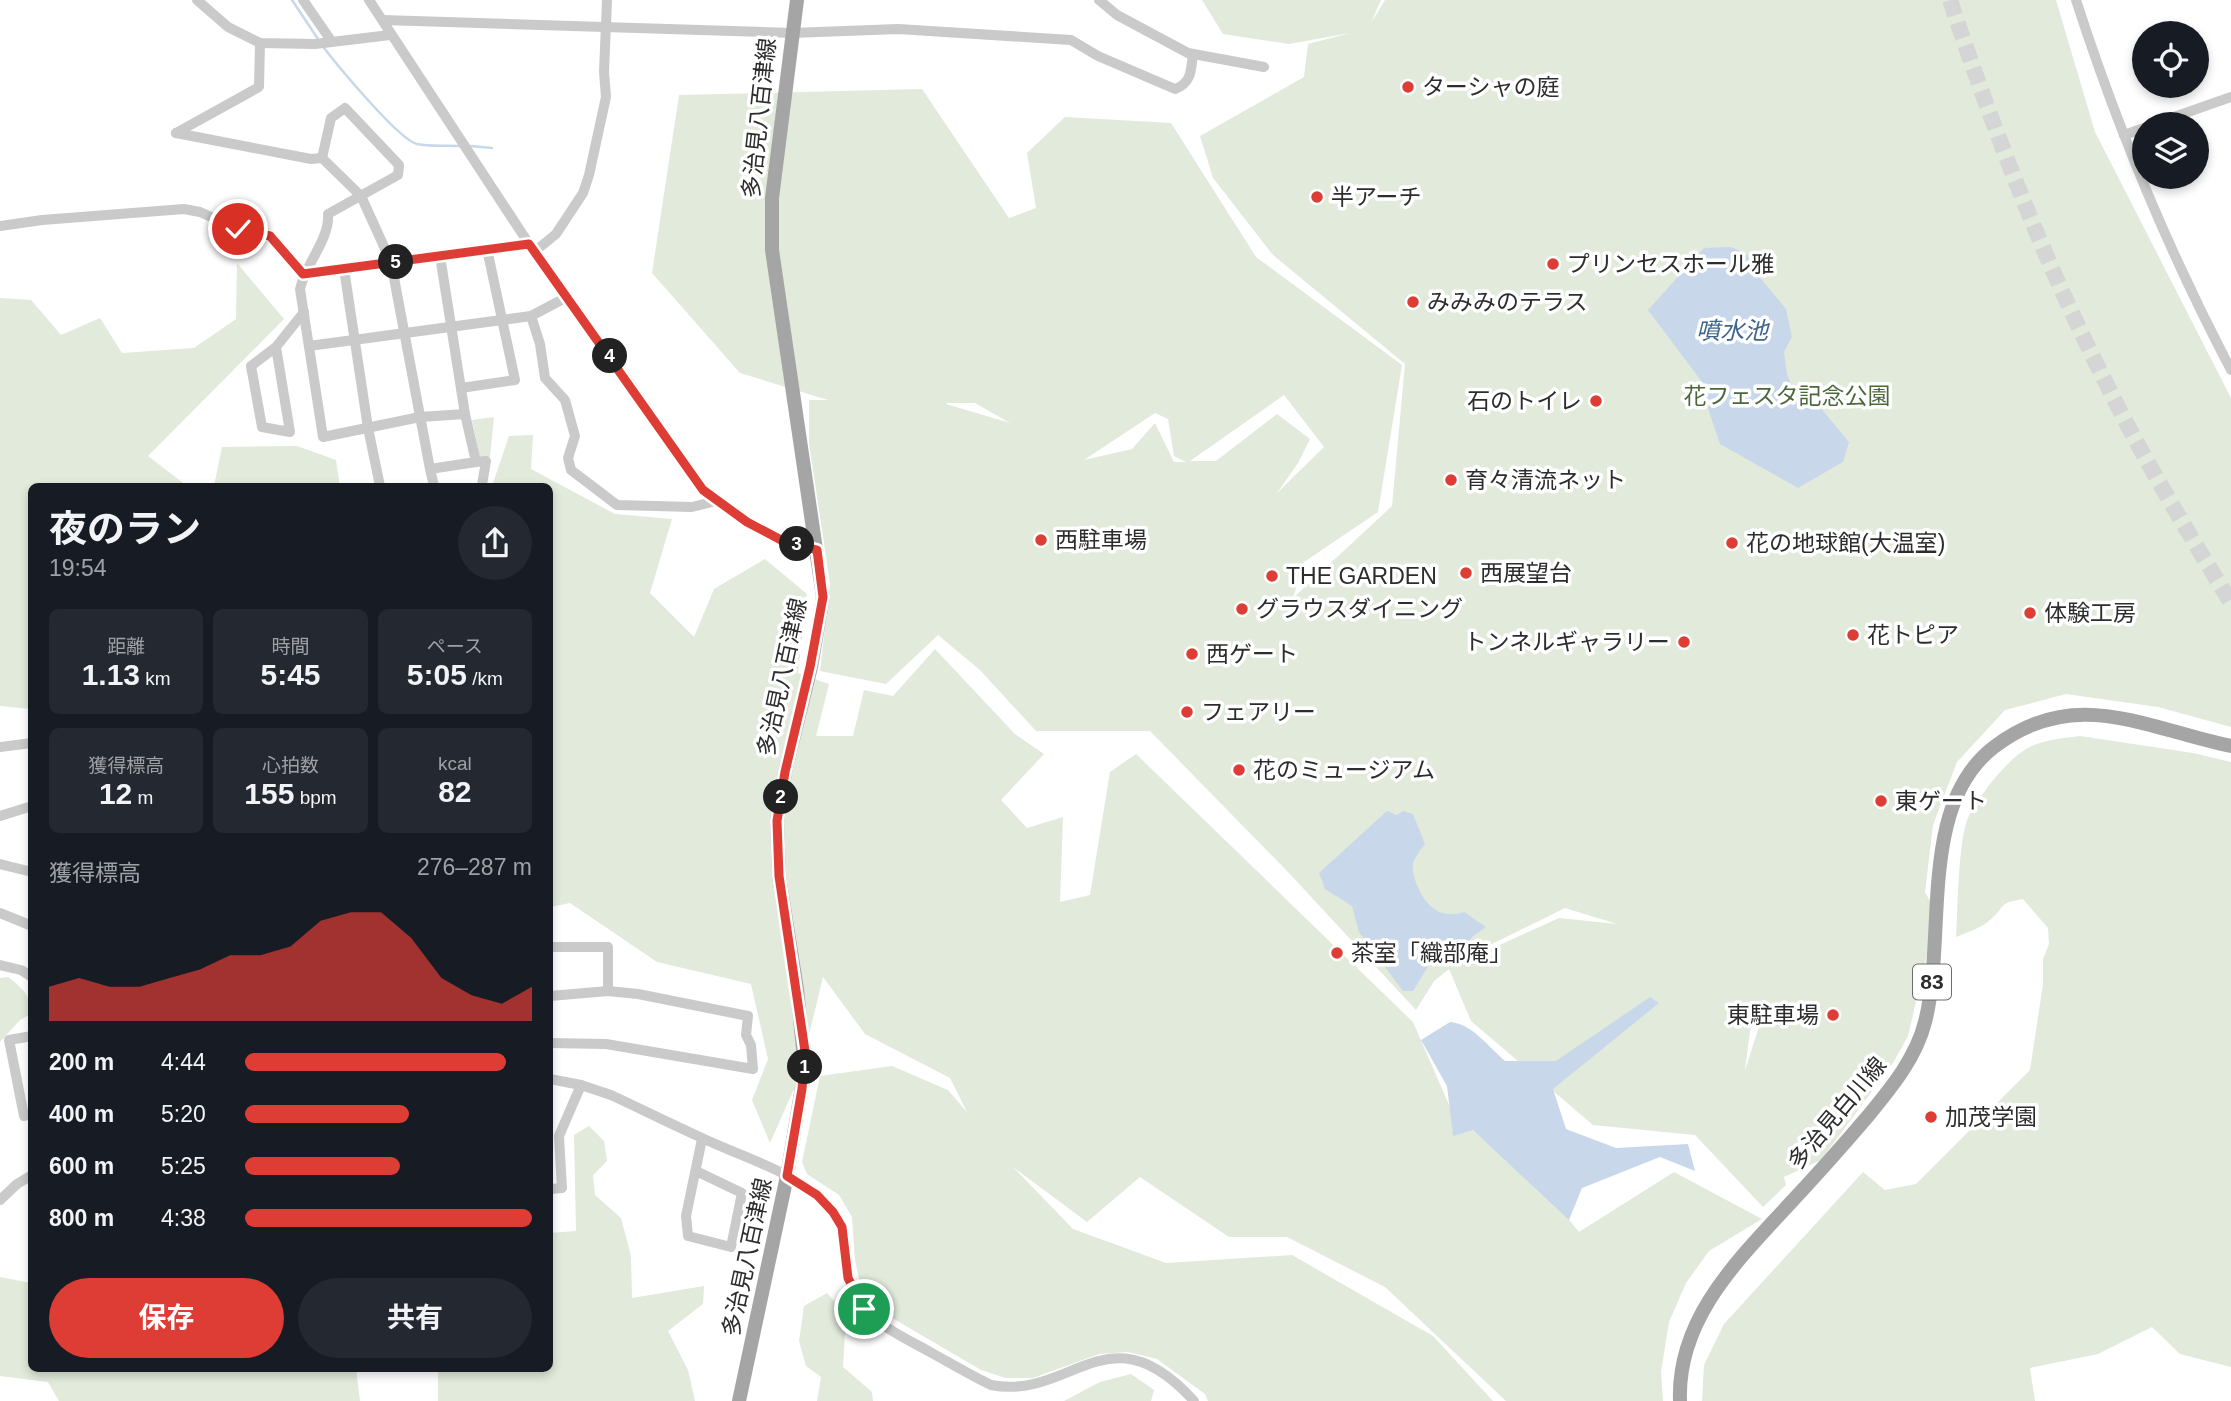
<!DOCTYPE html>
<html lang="ja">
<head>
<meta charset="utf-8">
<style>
	:root { --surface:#171b24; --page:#242831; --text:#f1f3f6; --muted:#9ea1a6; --accent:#de3d35 }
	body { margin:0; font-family:Arial,"Noto Sans JP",sans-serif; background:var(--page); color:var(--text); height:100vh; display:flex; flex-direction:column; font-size:26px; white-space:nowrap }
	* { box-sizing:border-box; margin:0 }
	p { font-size:23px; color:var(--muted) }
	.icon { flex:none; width:38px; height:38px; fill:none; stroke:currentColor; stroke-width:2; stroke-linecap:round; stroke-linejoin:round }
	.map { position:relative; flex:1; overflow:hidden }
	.panel { position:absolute; left:28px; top:483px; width:525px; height:889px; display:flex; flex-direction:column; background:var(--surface); border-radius:10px; box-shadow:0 4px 10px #0003 }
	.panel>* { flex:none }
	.controls { position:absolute; left:2132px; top:21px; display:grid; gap:14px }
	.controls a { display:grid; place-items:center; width:77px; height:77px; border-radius:50%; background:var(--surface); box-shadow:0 4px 10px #0003; font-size:35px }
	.pin { position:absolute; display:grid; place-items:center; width:60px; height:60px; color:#fff; margin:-30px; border:4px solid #fff; border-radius:50%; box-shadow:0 2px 7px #0007 }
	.km { position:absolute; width:35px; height:35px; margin:-18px; border-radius:50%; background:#222; color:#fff; font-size:19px; line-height:35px; text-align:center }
	.round { display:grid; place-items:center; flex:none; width:74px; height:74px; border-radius:37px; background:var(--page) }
	.head { display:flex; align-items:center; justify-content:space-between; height:119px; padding:0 21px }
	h1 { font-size:38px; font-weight:700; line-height:52px }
	.figures { display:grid; grid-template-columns:repeat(3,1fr); gap:10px; height:119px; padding:7px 21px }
	.figures div { display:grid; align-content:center; border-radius:10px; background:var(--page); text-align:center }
	.figures b { font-size:30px; font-weight:700 }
	.figures small { font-size:19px; font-weight:400 }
	.figures p { font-size:19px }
	.chart { height:196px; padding:14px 21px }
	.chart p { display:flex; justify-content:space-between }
	.chart svg { width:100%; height:126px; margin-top:7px; fill:var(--accent); opacity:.7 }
	.primary-button { display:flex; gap:14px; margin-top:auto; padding:14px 21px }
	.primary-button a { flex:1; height:80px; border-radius:42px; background:var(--accent); color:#fff; font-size:28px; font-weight:700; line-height:80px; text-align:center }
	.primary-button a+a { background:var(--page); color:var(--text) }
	ul { padding:0 21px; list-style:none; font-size:23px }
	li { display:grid; grid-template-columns:112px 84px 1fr; align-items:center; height:52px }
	li i { height:18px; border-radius:9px; background:var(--accent) }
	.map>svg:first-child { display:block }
	.green { fill:#e1eadb; fill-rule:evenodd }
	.water { fill:#c8d8ea }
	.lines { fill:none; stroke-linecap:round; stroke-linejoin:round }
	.stream { stroke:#c8d8ea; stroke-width:2.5 }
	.highway-tunnel { stroke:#d5d5d5; stroke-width:16; stroke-dasharray:16 8; stroke-linecap:butt }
	.minor { stroke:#cacaca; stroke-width:10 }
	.major { stroke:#a5a5a5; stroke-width:14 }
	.route-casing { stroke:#fff; stroke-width:14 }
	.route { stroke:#de3d35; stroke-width:9 }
	.poi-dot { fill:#de3d35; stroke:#fff; stroke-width:2.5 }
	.labels { text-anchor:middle; stroke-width:7; stroke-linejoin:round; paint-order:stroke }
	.shield { fill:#fff; stroke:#6c6c6c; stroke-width:2 }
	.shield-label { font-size:21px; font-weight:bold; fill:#2d2d2d }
	.poi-label { font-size:23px; fill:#2d2d2d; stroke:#fff; text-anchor:start }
	.street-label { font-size:23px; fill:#2d2d2d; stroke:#fff }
	.park-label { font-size:23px; fill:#4b673c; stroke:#fff }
	.water-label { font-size:24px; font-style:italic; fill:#3f658b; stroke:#fff }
</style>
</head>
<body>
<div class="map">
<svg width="2231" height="1401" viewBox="0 0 2231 1401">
	<rect width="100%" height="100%" fill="#fff"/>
	<!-- green -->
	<g class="green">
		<path d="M1202,0h179l-10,23 14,-23h671l39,132 136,266v329l-73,-20 -92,-13 -61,16 -48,52 -24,63 -8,67 6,11 -2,43 -21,90 -15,27 -72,97 -37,17 2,8 -23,22 -68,-72 -102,-10 -122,-104 -22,-52 -15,12 -18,29 -128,-138 -138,-141h-114l-56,-61 -42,-35 -52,49 -66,-13 10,-87 -21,-141v-43h19l-88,-27 -88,-100 27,-178 243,-6 87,129 27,-10 -9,-55 38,-36 106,6 85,134 146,108 -24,147 -74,50 -11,36 99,-92 13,-142 -132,-109 -60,-77 -13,-42 104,-59 4,-33 42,-11 -61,11 -66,-10zM1284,395l40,52 -47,46 21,-30 12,-24 -33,-25 -61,47h-26zM947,403h28l35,20 -64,-19zM1155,413l13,6 6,37 12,6h-12l-19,-39 -23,26 -48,11zM1565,908l52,16 -58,-6 -108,49 4,-5zM1752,1017l9,4 -16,49v-1z"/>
		<polygon points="237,263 284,319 148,456 187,486 32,486 31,709 0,706 0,298 31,300 61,335 100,318 122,353 194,348 236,319"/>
		<polygon points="494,417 490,457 480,459 472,420"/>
		<polygon points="533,435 531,469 615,514 672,519 650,593 694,637 714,589 765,559 807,594 798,673 829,684 816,736 853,736 864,690 893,696 935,649 1015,734 1044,754 1001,800 1027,828 1063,817 1060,902 1090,895 1110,772 1136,754 1413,1022 1453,1114 1536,1179 1579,1232 1674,1172 1762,1219 1709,1251 1686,1283 1669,1322 1661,1372 1663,1401 1506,1401 1385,1287 1287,1237 1229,1237 1140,1177 1087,1222 1013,1167 1073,1229 1166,1263 1292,1255 1433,1336 1493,1401 1208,1401 1205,1394 1157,1359 1128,1352 1099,1354 1033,1378 1006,1378 981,1370 877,1309 860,1284 855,1260 852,1217 839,1195 807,1174 802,1162 820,1076 892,1066 948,1090 967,1112 950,1078 865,1034 823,977 798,1080 770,1143 752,1100 768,1059 751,984 657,962 570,903 550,907 550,486 492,486 509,436"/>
		<polygon points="297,446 336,460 340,486 214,486 222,447"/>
		<path d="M2080,736l113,17 38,9v605l-51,-13 -28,-27 -54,27 -68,14 5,33h-333l2,-36 20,-41 139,-152 22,18 31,-6 114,-114 13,-86v-25l6,-15 -1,-16 -25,-29c-25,4 -16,6 -32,20 -9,9 -23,13 -35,18 2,-28 2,-96 12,-119 10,-21 39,-59 60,-70 15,-8 35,-10 52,-12z"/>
		<path d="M8,977c14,11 23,18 23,37l-11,6 -20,22v-64z"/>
		<polygon points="589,1126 604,1141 607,1161 593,1175 595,1195 621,1218 631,1256 632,1298 704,1286 703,1304 668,1331 688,1370 695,1401 438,1401 438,1369 550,1368 550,1233 576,1231 574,1135"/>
		<polygon points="0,1277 31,1283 32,1368 356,1369 360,1401 59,1401 48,1382 0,1376"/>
		<polygon points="827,1293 846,1315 843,1367 872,1392 873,1401 817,1401 821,1377 806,1366 799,1341 804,1306"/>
		<polygon points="1131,1374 1154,1390 1151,1401 1064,1401 1100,1382"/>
	</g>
	<!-- water -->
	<g class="water">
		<polygon points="1730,247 1746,253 1756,273 1786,309 1792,337 1784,352 1787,374 1792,387 1810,395 1849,442 1843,462 1798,488 1720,444 1703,394 1702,382 1648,310 1704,248"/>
		<path d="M1387,811l10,4 6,-4 10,3 12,30c-4,5 -10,13 -12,19 -1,7 1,15 4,22 8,20 23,35 47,27l22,15 -14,10 -13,18 -14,-4 -12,7 -20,33h-10l-44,-59 -7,-26 -27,-17 -6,-16z"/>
		<path d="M1650,997l9,6 -106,86 13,40 50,19 72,-4 7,27 -35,-14 -78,31 -13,32 -96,-90 -20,6 -6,-50 -26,-46 29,-18c21,1 39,25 55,39h51z"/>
	</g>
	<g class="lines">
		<!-- stream -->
		<g class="stream">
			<polyline points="292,0 318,39"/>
			<path d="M324,48c14,18 75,92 93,96 14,3 30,1 44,2"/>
			<polyline points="471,146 492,148"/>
		</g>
		<!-- highway-tunnel -->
		<path class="highway-tunnel" d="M1950,0c43,129 92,256 153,377 38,78 83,152 128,226"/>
		<!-- minor -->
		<g class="minor">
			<polyline points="197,0 228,27 260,43 315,44 390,35"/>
			<polyline points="303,0 332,42"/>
			<polyline points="369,0 529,244 630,383 703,490 747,521 783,541 817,549"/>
			<polyline points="1099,0 1117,15 1188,53 1264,67"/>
			<path d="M2076,0c41,127 93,252 155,370"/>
			<path d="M383,20l409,13 106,-4 173,11 27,16 77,33c17,-6 16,-20 18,-35"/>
			<polyline points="2154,124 2231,97"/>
			<polyline points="176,133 311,159 322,158 361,196 391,262 430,469"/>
			<polyline points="176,133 259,87 260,43"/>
			<polyline points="2124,135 2144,128"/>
			<path d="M322,158l9,-40 14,-10 54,57 -1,10 -70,39c2,25 -22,49 -28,75l23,148 97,-20 45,-3"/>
			<polyline points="0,226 42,220 184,209 200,212 238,229 270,236 303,274"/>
			<polyline points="534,252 556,234 583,193 589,175 606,97 604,72 607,0"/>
			<polyline points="344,269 368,428 380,486"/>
			<polyline points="303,274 529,244"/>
			<polyline points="531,316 540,344 545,378 565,400 575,436 568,458 571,470 617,505 692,507 716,501"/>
			<polyline points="309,346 531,316 567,297"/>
			<polyline points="276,347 290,432 262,427 251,366 276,347 304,312"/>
			<polyline points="461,388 515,380 487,249"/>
			<polyline points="476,462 486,461 482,485"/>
			<polyline points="434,486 430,469 476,462 465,414 440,256"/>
			<polyline points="0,747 32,743"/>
			<polyline points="0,816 32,806"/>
			<polyline points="0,864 32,872"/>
			<polyline points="0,913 32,926"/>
			<polyline points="550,947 608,947 608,991"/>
			<polyline points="0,965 21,970 32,977"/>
			<polyline points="550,996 608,991 638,994 748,1016 746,1035 751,1045 753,1069 606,1044 550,1043"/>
			<polyline points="32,1036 9,1040 24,1116 32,1114"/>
			<path d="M550,1079l31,6 30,10c30,14 60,29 91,43 40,19 89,32 122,64 26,25 15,48 25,78 5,14 12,26 22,36 17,15 40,25 59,36 20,11 40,23 61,33 81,16 117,-79 203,16"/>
			<polyline points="696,1171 742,1193 731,1247 688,1236 686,1216 702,1139"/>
			<polyline points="550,1189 562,1188 559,1136 581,1085"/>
			<polyline points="0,1200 17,1184 32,1175"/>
		</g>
		<!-- major -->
		<g class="major">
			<polyline points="739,1401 787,1176 805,1069 797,989 779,876 777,821 785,772 811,667 823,597 772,250 772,198 797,0"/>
			<path d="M1680,1401c-3,-79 53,-136 103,-190 29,-31 57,-62 85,-95 23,-28 48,-58 57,-94 22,-85 -8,-216 69,-275 81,-62 150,-19 237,-1"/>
		</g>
	</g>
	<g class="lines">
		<defs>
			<polyline id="route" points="238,229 270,236 303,274 529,244 703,490 747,522 783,541 817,550 823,597 810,667 785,772 777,821 779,876 805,1051 802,1089 787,1176 817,1195 833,1212 842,1227 848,1278 864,1309"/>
		</defs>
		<!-- route casing -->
		<use href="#route" class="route-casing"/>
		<!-- route -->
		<use href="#route" class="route"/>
	</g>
	<!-- markers -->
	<g class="poi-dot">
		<circle cx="1408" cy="87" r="7"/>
		<circle cx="1317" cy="197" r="7"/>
		<circle cx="1553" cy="264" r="7"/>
		<circle cx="1413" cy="302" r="7"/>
		<circle cx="1596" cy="401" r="7"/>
		<circle cx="1451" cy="480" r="7"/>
		<circle cx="1041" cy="540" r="7"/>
		<circle cx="1732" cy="543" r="7"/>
		<circle cx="1466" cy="573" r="7"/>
		<circle cx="1272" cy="576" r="7"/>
		<circle cx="1242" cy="609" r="7"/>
		<circle cx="2030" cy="613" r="7"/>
		<circle cx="1853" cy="635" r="7"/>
		<circle cx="1684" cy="642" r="7"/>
		<circle cx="1192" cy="654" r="7"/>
		<circle cx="1187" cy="712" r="7"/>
		<circle cx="1239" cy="770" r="7"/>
		<circle cx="1881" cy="801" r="7"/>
		<circle cx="1337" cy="953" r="7"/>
		<circle cx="1833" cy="1015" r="7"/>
		<circle cx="1931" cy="1117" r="7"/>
	</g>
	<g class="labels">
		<!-- shield labels -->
		<rect class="shield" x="1913" y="964.5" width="38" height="35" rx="5"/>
		<g class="shield-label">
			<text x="1932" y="989">83</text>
		</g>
		<!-- poi labels -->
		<g class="poi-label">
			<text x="1422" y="95">ターシャの庭</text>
			<text x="1331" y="205">半アーチ</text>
			<text x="1567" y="272">プリンセスホール雅</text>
			<text x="1427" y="310">みみみのテラス</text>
			<text x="1582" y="409" text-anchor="end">石のトイレ</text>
			<text x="1465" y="488">育々清流ネット</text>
			<text x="1055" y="548">西駐車場</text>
			<text x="1746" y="551">花の地球館(大温室)</text>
			<text x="1480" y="581">西展望台</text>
			<text x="1286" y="584">THE GARDEN</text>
			<text x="1256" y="617">グラウスダイニング</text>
			<text x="2044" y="621">体験工房</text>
			<text x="1867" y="643">花トピア</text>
			<text x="1670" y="650" text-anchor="end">トンネルギャラリー</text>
			<text x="1206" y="662">西ゲート</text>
			<text x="1201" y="720">フェアリー</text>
			<text x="1253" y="778">花のミュージアム</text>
			<text x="1895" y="809">東ゲート</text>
			<text x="1351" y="961">茶室「織部庵」</text>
			<text x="1819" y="1023" text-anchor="end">東駐車場</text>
			<text x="1945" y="1125">加茂学園</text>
		</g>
		<!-- street labels -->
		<g class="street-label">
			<text transform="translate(759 118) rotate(-84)" y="8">多治見八百津線</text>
			<text transform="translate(782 677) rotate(-78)" y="8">多治見八百津線</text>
			<text transform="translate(1837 1113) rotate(-50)" y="8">多治見白川線</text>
			<text transform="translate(747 1257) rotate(-78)" y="8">多治見八百津線</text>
		</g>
		<!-- park labels -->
		<g class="park-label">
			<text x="1787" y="404">花フェスタ記念公園</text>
		</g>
		<!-- water labels -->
		<g class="water-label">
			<text x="1732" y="339">噴水池</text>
		</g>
	</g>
</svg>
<div class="controls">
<a><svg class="icon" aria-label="locate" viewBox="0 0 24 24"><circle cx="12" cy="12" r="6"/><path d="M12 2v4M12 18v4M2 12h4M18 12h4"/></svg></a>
<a><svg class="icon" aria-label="layers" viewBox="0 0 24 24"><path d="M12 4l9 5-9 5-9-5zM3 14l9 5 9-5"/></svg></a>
</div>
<div class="pin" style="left:864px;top:1309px;background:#1e9e55"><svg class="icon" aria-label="arrive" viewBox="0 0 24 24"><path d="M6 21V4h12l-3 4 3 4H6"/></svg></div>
<div class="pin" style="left:238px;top:229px;background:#d93025"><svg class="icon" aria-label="check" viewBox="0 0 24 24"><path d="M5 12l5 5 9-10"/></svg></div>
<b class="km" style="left:805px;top:1067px">1</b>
<b class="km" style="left:781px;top:797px">2</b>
<b class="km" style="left:797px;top:544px">3</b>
<b class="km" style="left:610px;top:356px">4</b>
<b class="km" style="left:396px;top:262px">5</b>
<section class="panel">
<div class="head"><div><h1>夜のラン</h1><p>19:54</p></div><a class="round"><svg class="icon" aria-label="share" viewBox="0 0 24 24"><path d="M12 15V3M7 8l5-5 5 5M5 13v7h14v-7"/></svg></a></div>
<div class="figures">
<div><p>距離</p><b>1.13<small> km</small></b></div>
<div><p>時間</p><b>5:45</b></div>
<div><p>ペース</p><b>5:05<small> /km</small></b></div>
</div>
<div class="figures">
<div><p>獲得標高</p><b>12<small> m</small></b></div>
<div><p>心拍数</p><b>155<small> bpm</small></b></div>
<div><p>kcal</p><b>82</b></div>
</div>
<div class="chart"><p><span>獲得標高</span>276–287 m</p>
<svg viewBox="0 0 160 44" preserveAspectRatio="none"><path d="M0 44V32L10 29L20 32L30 32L40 29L50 26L60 21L70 21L80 18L90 9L100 6L110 6L120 15L130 29L140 35L150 38L160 32V44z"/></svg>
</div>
<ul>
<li><b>200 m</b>4:44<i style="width:91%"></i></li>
<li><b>400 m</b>5:20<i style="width:57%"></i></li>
<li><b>600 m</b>5:25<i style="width:54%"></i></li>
<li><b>800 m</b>4:38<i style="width:100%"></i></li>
</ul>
<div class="primary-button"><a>保存</a><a>共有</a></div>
</section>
</div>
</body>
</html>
